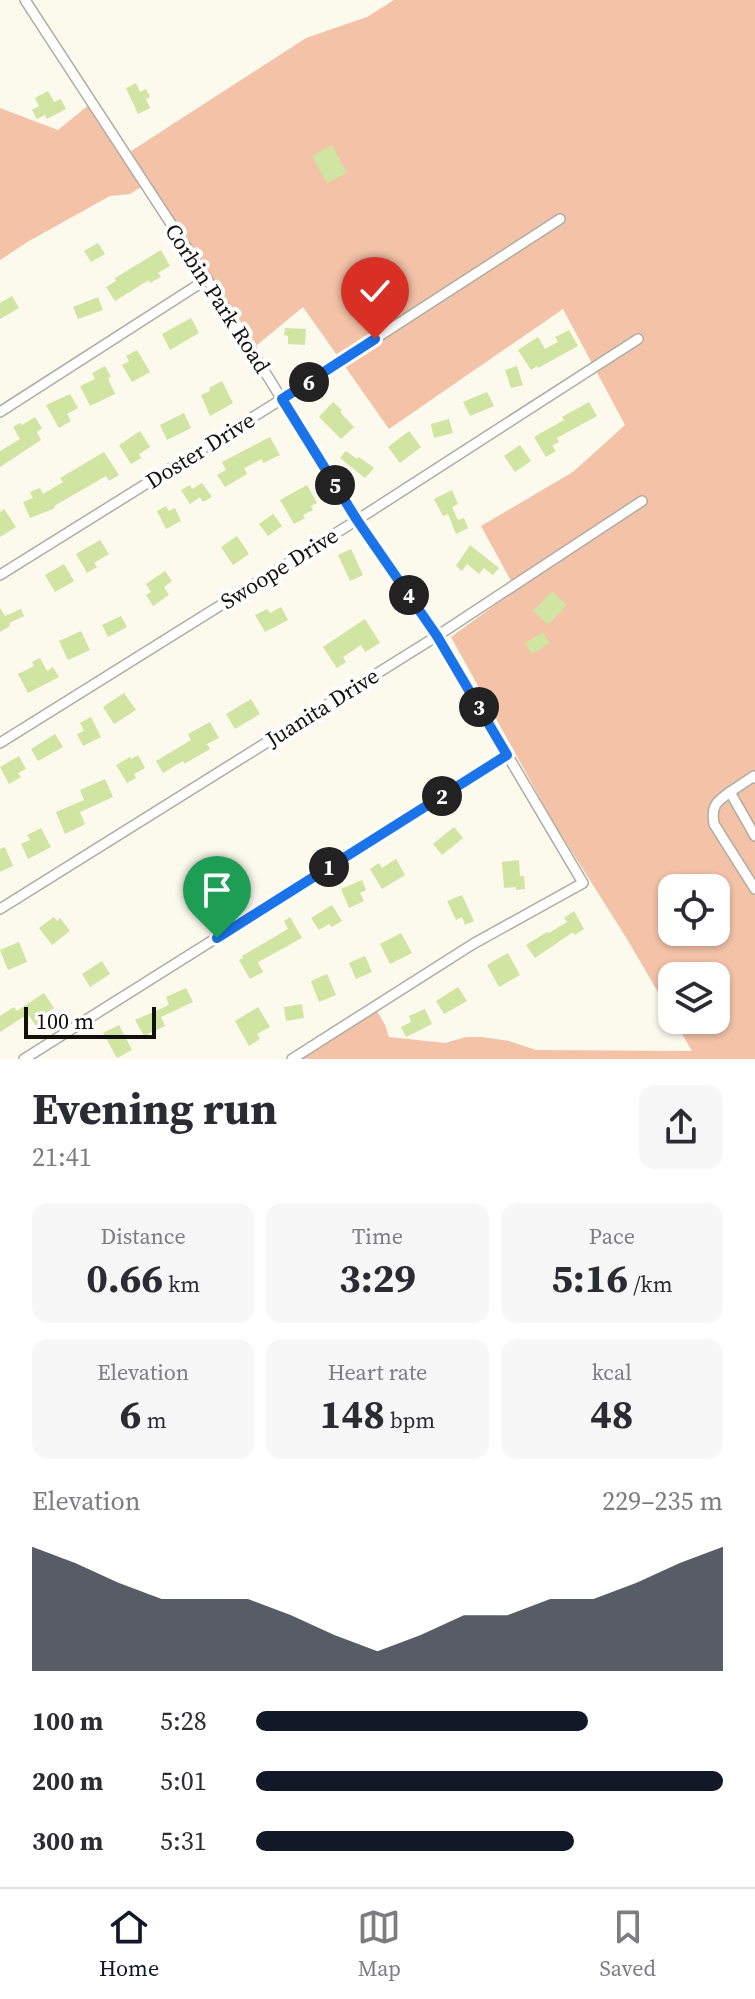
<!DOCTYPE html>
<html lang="en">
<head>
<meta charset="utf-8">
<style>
	:root { --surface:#fff; --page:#f7f7f7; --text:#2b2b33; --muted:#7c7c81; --line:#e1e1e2; --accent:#111827 }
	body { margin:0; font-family:"Source Serif 4",serif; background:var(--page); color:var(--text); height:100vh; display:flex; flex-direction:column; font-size:30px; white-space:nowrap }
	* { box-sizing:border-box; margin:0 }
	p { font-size:26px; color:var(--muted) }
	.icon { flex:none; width:44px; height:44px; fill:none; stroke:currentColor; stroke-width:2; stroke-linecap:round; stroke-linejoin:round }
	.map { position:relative; height:1059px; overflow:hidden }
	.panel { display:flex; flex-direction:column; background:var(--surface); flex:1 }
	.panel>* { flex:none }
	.tools { position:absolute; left:658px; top:874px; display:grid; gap:16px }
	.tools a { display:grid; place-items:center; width:72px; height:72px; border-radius:16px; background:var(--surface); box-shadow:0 2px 6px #0004; font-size:40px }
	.scale { position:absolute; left:24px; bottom:20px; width:132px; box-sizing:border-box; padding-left:8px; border:4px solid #12110d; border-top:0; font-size:22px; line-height:28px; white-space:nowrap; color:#12110d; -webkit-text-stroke:6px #fff; paint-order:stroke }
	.pin { position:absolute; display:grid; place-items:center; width:68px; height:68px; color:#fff; margin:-82px -34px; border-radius:50% 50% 50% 0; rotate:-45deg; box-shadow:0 0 8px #0007 }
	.pin .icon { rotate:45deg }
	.km { position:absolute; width:40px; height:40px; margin:-20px; border-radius:50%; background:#222; color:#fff; font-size:22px; line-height:40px; text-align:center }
	.round { display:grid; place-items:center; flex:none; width:84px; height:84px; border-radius:16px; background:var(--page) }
	.overview { display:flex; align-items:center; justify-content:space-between; height:136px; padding:0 32px }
	h1 { font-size:44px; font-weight:700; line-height:60px }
	.metrics { display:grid; grid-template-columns:repeat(3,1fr); gap:12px; height:136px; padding:8px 32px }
	.metrics div { display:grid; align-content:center; border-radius:16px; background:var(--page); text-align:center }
	.metrics b { font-size:40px; font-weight:700 }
	.metrics small { font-size:22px; font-weight:400 }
	.metrics p { font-size:22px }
	.chart { height:224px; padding:16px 32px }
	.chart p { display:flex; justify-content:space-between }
	.chart svg { width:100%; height:144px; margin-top:8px; fill:var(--accent); opacity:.7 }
	ul { padding:0 32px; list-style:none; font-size:26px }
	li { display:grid; grid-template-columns:128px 96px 1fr; align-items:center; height:60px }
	li i { height:20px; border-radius:10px; background:var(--accent) }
	.tab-bar { display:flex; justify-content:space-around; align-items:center; height:112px; border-top:2px solid var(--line); background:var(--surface); font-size:22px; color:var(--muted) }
	.tab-bar a { display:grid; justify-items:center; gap:4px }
	.tab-bar .on { color:var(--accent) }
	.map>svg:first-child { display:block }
	.green { fill:#f3c2a7; fill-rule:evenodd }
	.building { fill:#cfe5a1 }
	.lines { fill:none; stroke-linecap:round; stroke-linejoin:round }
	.minor-casing { stroke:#afada1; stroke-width:12 }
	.minor { stroke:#fff; stroke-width:9 }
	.route-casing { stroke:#fff; stroke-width:16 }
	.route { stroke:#1a73e8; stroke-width:10 }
	.labels { text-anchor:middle; stroke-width:8; stroke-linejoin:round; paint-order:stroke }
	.street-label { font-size:22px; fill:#12110d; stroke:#fff }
</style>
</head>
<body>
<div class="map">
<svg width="755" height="1059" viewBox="0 0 755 1059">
	<rect width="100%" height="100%" fill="#fcf9ed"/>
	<!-- green -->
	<path class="green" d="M394,0h361v1059h-456l77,-50 9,16 4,12 56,6 21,-6h16l27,4 27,9 156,1 -18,-31h42v-44h-44v40l-45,-77 -75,-119 -101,-183 65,-47 -35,-64 92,-54 52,-47 -62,-116 -174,120 -86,-122 -52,43 -110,-163 -11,7 -20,2 -81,45 -29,19v-152l58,22 32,-26 32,53 184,-119 61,-21zM672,888h44v44h-44z"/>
	<!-- building -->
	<g class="building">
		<polygon points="136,83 140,92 146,89 150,97 146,99 150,108 138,114 126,88"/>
		<polygon points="48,91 54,102 61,99 66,109 47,119 45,115 37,119 32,110 39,106 35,98"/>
		<polygon points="332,145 347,173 327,183 312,156"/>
		<polygon points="98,243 105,254 91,262 84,251"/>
		<polygon points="161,250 170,266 158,273 161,277 150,283 149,280 115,301 106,287 116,281 115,278"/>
		<polygon points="12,296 19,308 0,319 0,303"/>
		<polygon points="98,297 103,310 78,319 73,307"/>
		<polygon points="191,318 199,333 170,350 162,334"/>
		<polygon points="285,328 306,329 305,345 288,344 288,336 284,335"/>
		<polygon points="569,330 578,346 538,368 537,366 531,370 518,350 538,337 545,349 558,342 555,337"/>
		<polygon points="137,350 150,372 132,382 122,365 129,361 126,356"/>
		<polygon points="105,366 111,377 108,378 115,394 90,406 80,386 95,379 92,373"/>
		<polygon points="517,366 523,385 511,388 505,370"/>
		<polygon points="222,381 233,403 210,416 201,395 210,391 209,388"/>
		<polygon points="487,392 494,406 470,416 463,402"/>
		<polygon points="70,394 78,408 67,414 71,421 59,428 46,405"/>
		<polygon points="333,402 342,410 340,412 354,427 341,439 319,417"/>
		<polygon points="589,402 597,416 557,438 559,442 552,446 556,451 546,457 534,437 564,420 562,417"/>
		<polygon points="184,413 191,428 167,440 160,425"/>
		<polygon points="35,417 42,428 37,432 41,440 0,467 0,451 20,439 13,427 20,423 22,425"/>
		<polygon points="449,419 453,433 434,438 431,424"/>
		<polygon points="140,431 150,447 139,454 141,458 131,464 119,445"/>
		<polygon points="409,431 421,447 400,463 388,447"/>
		<polygon points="270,437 280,455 263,463 262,459 244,468 247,474 225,487 217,475 226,470 222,462"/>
		<polygon points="520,445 531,461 515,472 504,456"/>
		<polygon points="346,451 357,459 359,457 374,468 365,478 340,458"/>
		<polygon points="104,452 119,475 109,481 106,476 54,506 55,508 30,518 23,502 33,498 30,492 40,488 43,494 63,482 60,478"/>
		<polygon points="202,483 212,497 203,502 200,497 190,504 181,490 190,485 192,489"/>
		<polygon points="307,485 317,503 311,506 313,510 303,515 305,518 294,524 280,500"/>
		<polygon points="452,490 458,504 452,507 458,520 464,518 468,528 456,534 448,514 443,516 434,499"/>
		<polygon points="166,506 169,511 175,508 181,521 166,529 157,511"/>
		<polygon points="4,509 16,527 0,537 0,512"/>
		<polygon points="273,514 282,526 268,536 259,524"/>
		<polygon points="237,536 249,554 233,565 221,547"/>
		<polygon points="100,540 109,554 94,563 97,567 87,573 76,554"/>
		<polygon points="470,545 499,568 493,575 484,568 479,574 467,564 462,571 456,566"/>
		<polygon points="351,549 363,575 350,581 338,555"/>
		<polygon points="64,564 74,581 55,592 45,575"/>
		<polygon points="165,571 172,581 164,587 169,595 153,606 146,595 151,592 146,584"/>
		<polygon points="552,591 567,605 548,625 533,611"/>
		<polygon points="281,607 288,620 265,632 255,615 267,609 270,613"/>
		<polygon points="0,608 5,616 21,609 24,616 9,623 10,626 0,632"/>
		<polygon points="121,616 127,627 108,637 102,625"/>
		<polygon points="365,619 380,643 365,652 361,645 343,657 346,662 337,668 323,647"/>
		<polygon points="81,631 90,650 68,660 59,641"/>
		<polygon points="543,632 550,643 532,654 525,643"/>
		<polygon points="40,658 47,671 53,667 59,677 28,693 18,674 34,666 32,662"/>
		<polygon points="124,693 136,710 114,724 103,707"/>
		<polygon points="251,699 260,714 235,729 226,714"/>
		<polygon points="91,717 101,737 83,746 77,734 84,731 80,723"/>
		<polygon points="210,722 219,738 207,744 210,749 184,764 183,761 163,773 156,761 191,740 188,734"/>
		<polygon points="55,734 63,747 38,761 31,749"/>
		<polygon points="138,755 145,768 134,774 136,778 127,783 116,765 130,757 131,759"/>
		<polygon points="19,756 26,769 18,773 21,777 9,784 0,767"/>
		<polygon points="105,779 113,797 80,812 85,824 65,834 56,812 84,800 80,790"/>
		<polygon points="454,827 463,838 442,855 433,844"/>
		<polygon points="41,828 51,847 28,859 21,844 30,840 27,835"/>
		<polygon points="5,847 13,866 0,872 0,849"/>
		<polygon points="396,859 405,875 382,889 370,869 379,863 382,868"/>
		<polygon points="519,860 520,876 524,876 525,889 516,890 516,887 504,888 502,862"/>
		<polygon points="362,880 366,890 360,893 364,901 349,908 341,889"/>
		<polygon points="462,895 474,921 465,925 462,917 456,920 447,901"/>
		<polygon points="332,905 342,921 332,927 329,924 319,930 311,918"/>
		<polygon points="574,911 584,929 575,935 573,932 535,958 526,945 547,932 549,933 567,922 564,918"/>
		<polygon points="54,917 57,921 60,918 70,931 52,945 39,928"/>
		<polygon points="290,917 302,938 258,962 263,972 250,979 239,960 243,958 242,956 288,929 284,921"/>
		<polygon points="401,933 412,953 390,964 380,944"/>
		<polygon points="19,942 27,962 8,970 0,950"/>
		<polygon points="508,953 520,975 499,987 487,965"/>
		<polygon points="365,956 372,972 356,979 349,963"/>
		<polygon points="102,961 110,974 90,987 82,974"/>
		<polygon points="327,974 336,995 319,1002 311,981"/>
		<polygon points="458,987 467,1001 444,1014 436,1001"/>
		<polygon points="186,988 193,1002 161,1017 165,1026 144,1036 135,1020 169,1005 166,997"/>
		<polygon points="44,993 54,1008 43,1015 46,1019 36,1026 28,1014 0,1032 0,1016 14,1007 17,1011"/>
		<polygon points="302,1004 304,1018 286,1021 284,1007"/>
		<polygon points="258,1007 270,1027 257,1034 260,1039 249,1046 235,1021"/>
		<polygon points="425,1009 432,1024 406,1037 401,1027 411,1022 409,1016"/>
		<polygon points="119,1025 132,1050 117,1058 103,1033"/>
	</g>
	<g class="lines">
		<defs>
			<g id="minor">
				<polyline points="25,0 207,279 357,520 437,636 583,883 473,944 292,1059"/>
				<polyline points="0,412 207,279"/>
				<polyline points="0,575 282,399 560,219"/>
				<polyline points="0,743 357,520 638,339"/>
				<polyline points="755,778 754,776 730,792 755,836"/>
				<path d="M730,792c-14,10 -19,14 -16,32l41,65"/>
				<polyline points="0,909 437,636 642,501"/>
				<polyline points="24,1059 507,755"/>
			</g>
		</defs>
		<!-- minor casing -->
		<use href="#minor" class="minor-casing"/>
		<!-- minor -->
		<use href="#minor" class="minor"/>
	</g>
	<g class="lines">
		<defs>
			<polyline id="route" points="217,938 507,755 437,636 357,520 282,399 375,339"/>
		</defs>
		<!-- route casing -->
		<use href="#route" class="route-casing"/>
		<!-- route -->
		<use href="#route" class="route"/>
	</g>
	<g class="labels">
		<!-- street labels -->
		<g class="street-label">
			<text transform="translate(218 298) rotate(57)" y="8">Corbin Park Road</text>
			<text transform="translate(200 450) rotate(-32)" y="8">Doster Drive</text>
			<text transform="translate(279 568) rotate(-32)" y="8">Swoope Drive</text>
			<text transform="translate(322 707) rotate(-32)" y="8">Juanita Drive</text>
		</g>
	</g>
</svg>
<div class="tools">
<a><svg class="icon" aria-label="locate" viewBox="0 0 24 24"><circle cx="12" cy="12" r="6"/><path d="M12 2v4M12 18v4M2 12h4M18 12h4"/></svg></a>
<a><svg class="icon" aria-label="layers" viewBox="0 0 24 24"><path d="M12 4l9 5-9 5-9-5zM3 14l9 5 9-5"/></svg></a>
</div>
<div class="scale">100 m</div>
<div class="pin" style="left:217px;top:938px;background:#1e9e55"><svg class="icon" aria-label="arrive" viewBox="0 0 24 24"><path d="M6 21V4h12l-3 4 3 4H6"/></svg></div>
<div class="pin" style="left:375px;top:339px;background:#d93025"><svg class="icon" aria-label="check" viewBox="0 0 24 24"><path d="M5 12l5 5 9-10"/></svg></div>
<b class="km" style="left:329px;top:867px">1</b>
<b class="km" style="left:442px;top:796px">2</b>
<b class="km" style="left:479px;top:707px">3</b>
<b class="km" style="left:409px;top:595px">4</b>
<b class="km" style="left:335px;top:485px">5</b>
<b class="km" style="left:309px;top:382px">6</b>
</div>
<section class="panel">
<div class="overview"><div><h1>Evening run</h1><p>21:41</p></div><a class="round"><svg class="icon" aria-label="share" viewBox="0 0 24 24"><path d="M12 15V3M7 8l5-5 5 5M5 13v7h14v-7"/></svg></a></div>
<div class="metrics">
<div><p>Distance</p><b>0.66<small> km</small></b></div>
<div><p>Time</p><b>3:29</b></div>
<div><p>Pace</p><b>5:16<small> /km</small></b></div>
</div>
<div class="metrics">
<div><p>Elevation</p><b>6<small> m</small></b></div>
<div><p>Heart rate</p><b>148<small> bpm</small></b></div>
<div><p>kcal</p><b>48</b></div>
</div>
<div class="chart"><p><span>Elevation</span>229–235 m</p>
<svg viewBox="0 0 160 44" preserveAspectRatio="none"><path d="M0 44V6L10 11L20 17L30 22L40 22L50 22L60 27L70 33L80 38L90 33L100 27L110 27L120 22L130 22L140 17L150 11L160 6V44z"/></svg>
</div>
<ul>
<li><b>100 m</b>5:28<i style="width:71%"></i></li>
<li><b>200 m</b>5:01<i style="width:100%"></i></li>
<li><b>300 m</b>5:31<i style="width:68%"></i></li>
</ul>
</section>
<nav class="tab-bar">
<a class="on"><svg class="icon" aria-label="home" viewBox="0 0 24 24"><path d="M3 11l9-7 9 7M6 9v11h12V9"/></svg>Home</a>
<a><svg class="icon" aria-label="map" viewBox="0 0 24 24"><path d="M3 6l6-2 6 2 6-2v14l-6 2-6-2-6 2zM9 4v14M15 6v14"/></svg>Map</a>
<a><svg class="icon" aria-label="saved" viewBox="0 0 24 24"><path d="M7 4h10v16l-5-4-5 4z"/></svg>Saved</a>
</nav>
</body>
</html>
